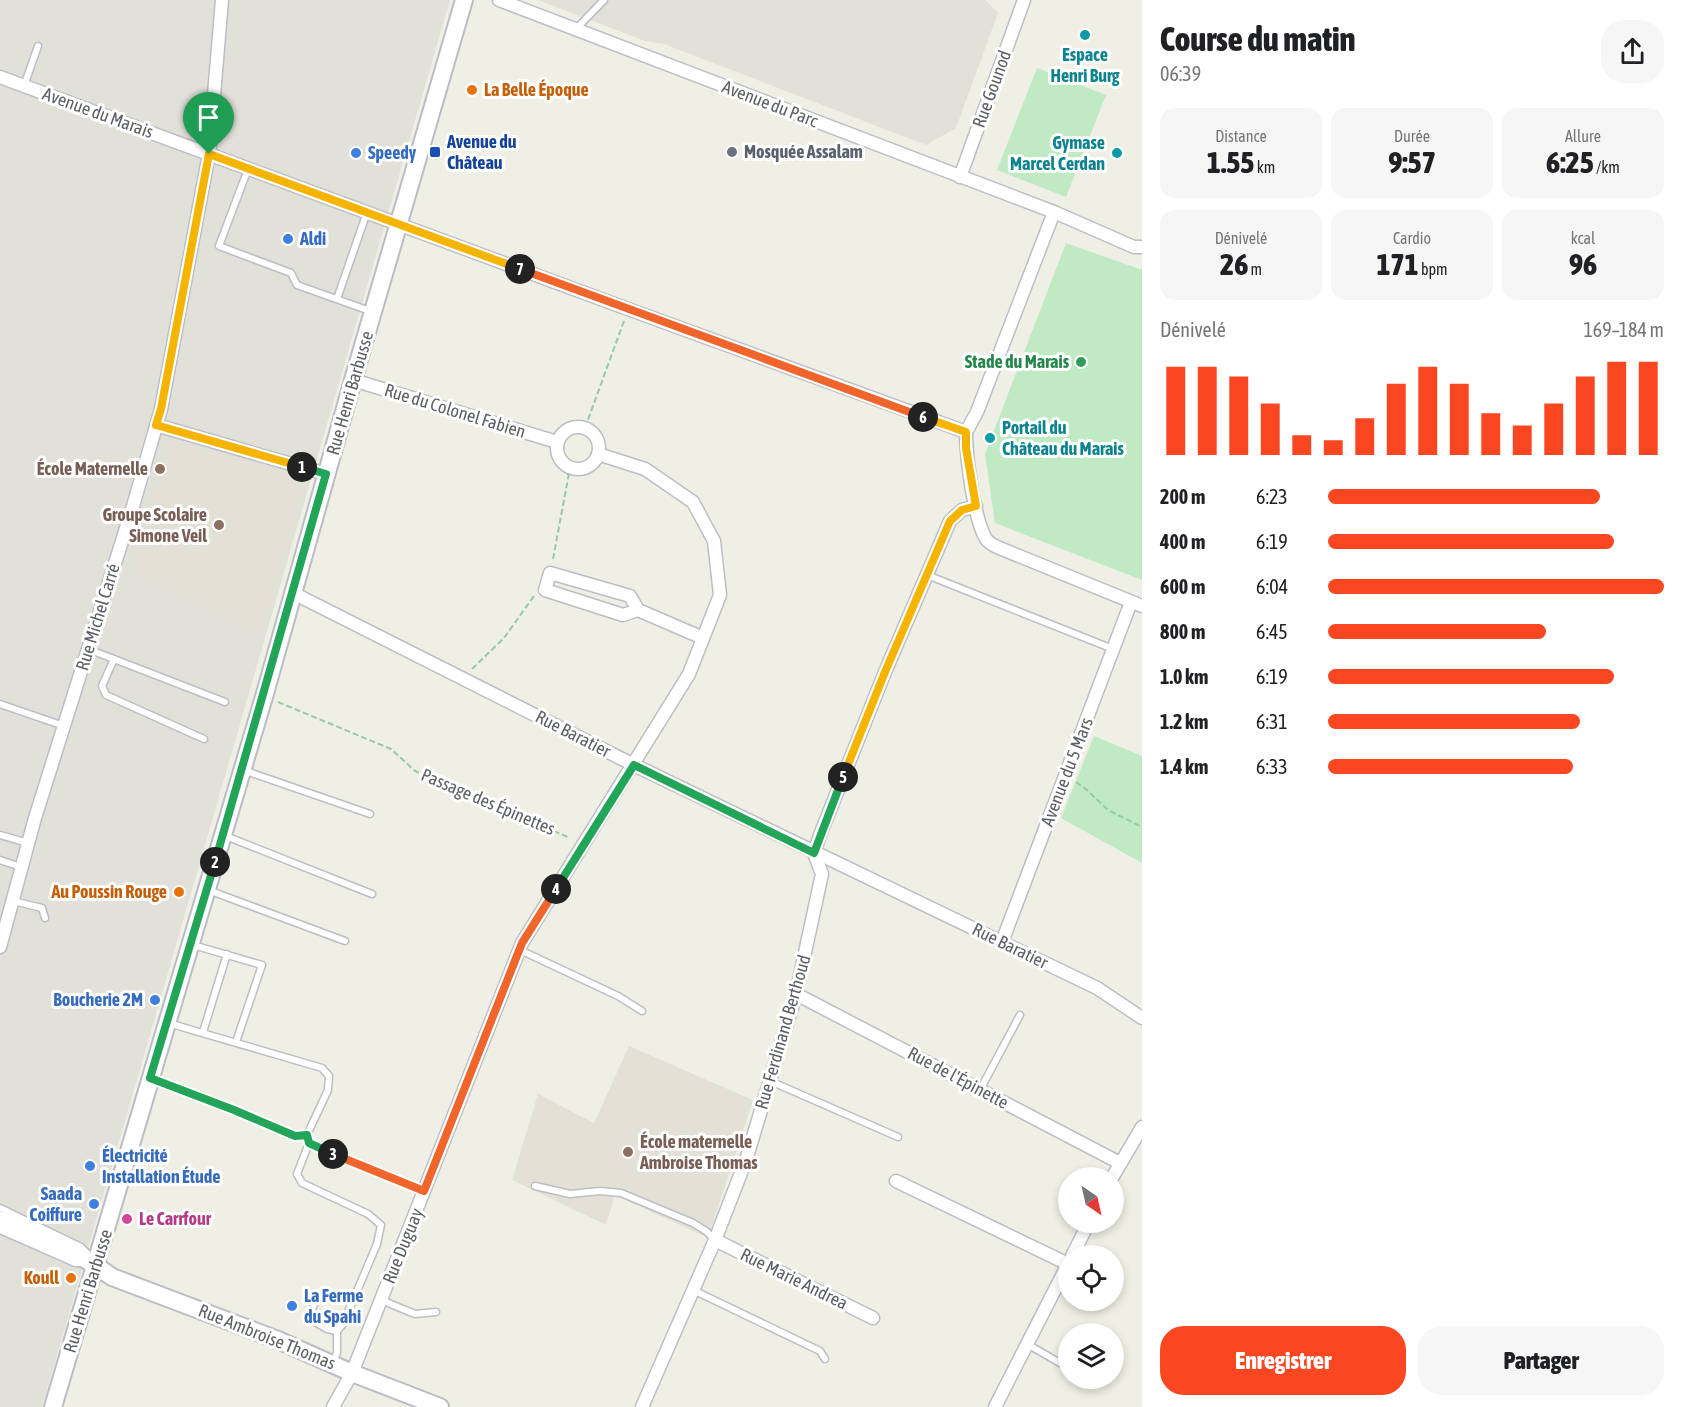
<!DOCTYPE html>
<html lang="fr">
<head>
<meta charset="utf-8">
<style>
	:root { --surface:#fff; --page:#f6f6f6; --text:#202124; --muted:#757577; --accent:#fa4721 }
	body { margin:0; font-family:"Asap Condensed",sans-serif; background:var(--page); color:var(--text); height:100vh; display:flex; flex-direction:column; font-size:22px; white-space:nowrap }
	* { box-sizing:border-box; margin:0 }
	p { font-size:20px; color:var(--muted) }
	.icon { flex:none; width:33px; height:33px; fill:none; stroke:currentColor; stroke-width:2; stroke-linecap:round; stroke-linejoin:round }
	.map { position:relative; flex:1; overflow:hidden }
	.panel { display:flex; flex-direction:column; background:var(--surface); width:540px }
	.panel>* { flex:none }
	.needle { width:39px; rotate:146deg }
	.tools { position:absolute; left:1058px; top:1167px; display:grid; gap:12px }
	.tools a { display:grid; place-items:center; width:66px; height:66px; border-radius:50%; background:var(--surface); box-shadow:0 3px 9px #0003; font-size:30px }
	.pin { position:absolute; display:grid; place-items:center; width:51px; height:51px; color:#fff; margin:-62px -26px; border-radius:50% 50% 50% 0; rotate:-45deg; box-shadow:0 0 6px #0007 }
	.pin .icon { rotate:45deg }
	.km { position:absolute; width:30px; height:30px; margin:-15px; border-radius:50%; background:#222; color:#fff; font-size:16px; line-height:30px; text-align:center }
	.round { display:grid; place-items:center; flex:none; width:63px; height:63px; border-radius:24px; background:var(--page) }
	.summary { display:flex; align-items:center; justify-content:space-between; height:102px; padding:0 18px }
	h1 { font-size:33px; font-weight:800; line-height:45px }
	.metrics { display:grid; grid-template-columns:repeat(3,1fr); gap:9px; height:102px; padding:6px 18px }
	.metrics div { display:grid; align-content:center; border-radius:15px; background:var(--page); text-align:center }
	.metrics b { font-size:30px; font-weight:800 }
	.metrics small { font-size:16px; font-weight:400 }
	.metrics p { font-size:16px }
	.chart { height:168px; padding:12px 18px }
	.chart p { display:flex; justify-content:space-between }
	.chart svg { width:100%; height:108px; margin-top:6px; stroke:var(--accent); stroke-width:6 }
	.primary-button { display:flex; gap:12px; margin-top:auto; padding:12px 18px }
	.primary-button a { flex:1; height:69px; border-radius:24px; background:var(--accent); color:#fff; font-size:24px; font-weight:800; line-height:69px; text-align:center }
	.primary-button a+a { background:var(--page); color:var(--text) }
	ul { padding:0 18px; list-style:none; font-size:20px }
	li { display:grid; grid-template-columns:96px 72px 1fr; align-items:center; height:45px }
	li i { height:15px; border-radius:8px; background:var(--accent) }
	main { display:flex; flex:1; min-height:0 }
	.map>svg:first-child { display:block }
	.industrial { fill:#e1e0d9 }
	.education { fill:#e3e1d5 }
	.green { fill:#bfeac3 }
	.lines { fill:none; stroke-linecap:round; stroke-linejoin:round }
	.lane-casing { stroke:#bcbec5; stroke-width:9 }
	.street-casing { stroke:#bcbec5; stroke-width:15 }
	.secondary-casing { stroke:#babdc4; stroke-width:20 }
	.path { stroke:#96c9a9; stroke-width:2; stroke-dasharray:6 3; stroke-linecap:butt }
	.lane { stroke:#fff; stroke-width:6 }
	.street { stroke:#fff; stroke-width:12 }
	.secondary { stroke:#fff; stroke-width:16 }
	.split-1-casing { stroke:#fff; stroke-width:12 }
	.split-2-casing { stroke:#fff; stroke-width:12 }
	.split-3-casing { stroke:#fff; stroke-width:12 }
	.split-4-casing { stroke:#fff; stroke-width:12 }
	.split-5-casing { stroke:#fff; stroke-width:12 }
	.split-6-casing { stroke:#fff; stroke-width:12 }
	.split-7-casing { stroke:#fff; stroke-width:12 }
	.split-8-casing { stroke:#fff; stroke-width:12 }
	.split-1 { stroke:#f5b400; stroke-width:8 }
	.split-2 { stroke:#22a559; stroke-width:8 }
	.split-3 { stroke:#22a559; stroke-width:8 }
	.split-4 { stroke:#f0652b; stroke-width:8 }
	.split-5 { stroke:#22a559; stroke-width:8 }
	.split-6 { stroke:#f5b400; stroke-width:8 }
	.split-7 { stroke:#f0652b; stroke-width:8 }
	.split-8 { stroke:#f5b400; stroke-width:8 }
	.culture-dot { fill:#0f9aa8; stroke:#fff; stroke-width:2 }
	.food-dot { fill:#e8710a; stroke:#fff; stroke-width:2 }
	.transit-dot { fill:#1a4fb4; stroke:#fff; stroke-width:2 }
	.worship-dot { fill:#6b7280; stroke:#fff; stroke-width:2 }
	.shop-dot { fill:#3f7fe0; stroke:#fff; stroke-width:2 }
	.leisure-dot { fill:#2e9e5b; stroke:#fff; stroke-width:2 }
	.education-dot { fill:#8d6e63; stroke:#fff; stroke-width:2 }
	.hotel-dot { fill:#d1479c; stroke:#fff; stroke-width:2 }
	.labels { text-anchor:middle; stroke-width:6; stroke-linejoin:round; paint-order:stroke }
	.culture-label { font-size:18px; font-weight:bold; fill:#0d838f; stroke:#fff }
	.street-label { font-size:18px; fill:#5c6067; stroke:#fff }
	.food-label { font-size:18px; font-weight:bold; fill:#c56008; stroke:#fff; text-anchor:end }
	.transit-label { font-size:18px; font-weight:bold; fill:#164399; stroke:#fff; text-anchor:start }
	.worship-label { font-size:18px; font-weight:bold; fill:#5b616d; stroke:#fff; text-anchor:start }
	.shop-label { font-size:18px; font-weight:bold; fill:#366cbe; stroke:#fff; text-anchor:start }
	.leisure-label { font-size:18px; font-weight:bold; fill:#27864d; stroke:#fff; text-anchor:end }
	.education-label { font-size:18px; font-weight:bold; fill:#785e54; stroke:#fff; text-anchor:end }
	.hotel-label { font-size:18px; font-weight:bold; fill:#b23c85; stroke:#fff; text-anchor:start }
</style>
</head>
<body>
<main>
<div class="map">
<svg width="1142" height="1407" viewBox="0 0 1142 1407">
	<rect width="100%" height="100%" fill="#f0efe5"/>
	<!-- industrial -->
	<g class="industrial">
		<polygon points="0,0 450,0 42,1407 0,1407"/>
		<polygon points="538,0 985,0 998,13 956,128 926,145 664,44 645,41"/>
	</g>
	<!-- education -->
	<g class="education">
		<polygon points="167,439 309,479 263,634 129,570"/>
		<polygon points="629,1046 753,1100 708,1238 615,1195 606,1225 512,1180 538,1094 594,1123"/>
	</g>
	<!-- green -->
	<g class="green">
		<polygon points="1037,68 1106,95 1066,197 997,170"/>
		<polygon points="1066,243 1142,270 1142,580 995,523 985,454"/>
		<polygon points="1094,736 1142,756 1142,863 1061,818"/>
	</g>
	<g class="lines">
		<defs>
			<g id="lane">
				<polyline points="576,29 604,0"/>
				<polyline points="24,86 38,46"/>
				<polyline points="248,169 219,246 291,273 297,285 370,311"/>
				<polyline points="337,299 367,212"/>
				<polyline points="927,575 1113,649"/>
				<polyline points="88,649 225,702"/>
				<polyline points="114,659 102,686 106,695 204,739"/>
				<polyline points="0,704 64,726"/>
				<polyline points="243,770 370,814"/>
				<polyline points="0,835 28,843"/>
				<polyline points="223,835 372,894"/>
				<polyline points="0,860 21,867"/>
				<polyline points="208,890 345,941"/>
				<polyline points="13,901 42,908 45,918"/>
				<polyline points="193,945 262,965 236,1042"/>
				<polyline points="520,950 618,996 642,1011"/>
				<polyline points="168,1023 322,1068 329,1076 328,1090 307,1135 309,1143 297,1174 302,1183 368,1214 381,1225 377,1244 343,1324 337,1331 327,1329 310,1319 316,1296"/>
				<polyline points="203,1032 227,954"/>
				<polyline points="151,1078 234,1110 295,1136 307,1135"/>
				<polyline points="770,1081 898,1137"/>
				<polyline points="980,1090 1020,1015"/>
				<polyline points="309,1143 424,1191"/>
				<polyline points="535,1186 570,1194 600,1191 621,1193 693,1223 706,1231 715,1240"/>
				<polyline points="0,1208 81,1247 88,1254"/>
				<polyline points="0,1230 75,1263 80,1263"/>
				<polyline points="693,1290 820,1351 825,1359"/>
				<polyline points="381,1300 415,1314 436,1312"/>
				<polyline points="1027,1344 1060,1363 1068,1365"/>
				<polyline points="333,1362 337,1353 337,1331"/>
			</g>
			<g id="street">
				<polyline points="499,0 1054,212 1134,247 1142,247"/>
				<polyline points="0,77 628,309 966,432"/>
				<polyline points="960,177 1024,0"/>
				<polyline points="353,380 557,442"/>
				<polyline points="156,425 326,474"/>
				<circle cx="578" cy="448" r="21"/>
				<path d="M966,432c0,25 8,87 20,107 3,4 7,6 11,8l145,59"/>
				<polyline points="966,432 977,412 1054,212"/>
				<polyline points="293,593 634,765 1097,988 1142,1018"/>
				<polyline points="638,610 623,615 545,590 550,573 630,596 638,610 703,638"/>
				<polyline points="1002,942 1131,602"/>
				<polyline points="0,947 35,818 133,506 161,409 209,154 222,0"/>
				<polyline points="796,994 1120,1163"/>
				<polyline points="1112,1178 1142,1127"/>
				<polyline points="896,1181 1068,1264 995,1407"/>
				<polyline points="715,1240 873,1318"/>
				<polyline points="1072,1256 1089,1222"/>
				<polyline points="333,1407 352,1373 522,943 689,674 720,595 714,541 693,502 645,469 598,454"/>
				<polyline points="642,1407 715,1240 746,1160 796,994 822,874 814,853 820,835 885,672 950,521 962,510 976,506"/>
			</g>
			<g id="secondary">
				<path d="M0,1220c38,17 79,32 112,57l166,63 74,33 88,34"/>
				<polyline points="53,1407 264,697 353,380 464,0"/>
			</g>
		</defs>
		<!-- lane casing -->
		<use href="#lane" class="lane-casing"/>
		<!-- street casing -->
		<use href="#street" class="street-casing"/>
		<!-- secondary casing -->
		<use href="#secondary" class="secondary-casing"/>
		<!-- path -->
		<g class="path">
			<polyline points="585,428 624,321"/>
			<polyline points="553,559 570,468"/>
			<polyline points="472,669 504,638 534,596"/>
			<polyline points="278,702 391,749 415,771 570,838"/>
			<polyline points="1076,782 1087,790 1108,810 1142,827"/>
		</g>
		<!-- lane -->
		<use href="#lane" class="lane"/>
		<!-- street -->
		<use href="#street" class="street"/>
		<!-- secondary -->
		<use href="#secondary" class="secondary"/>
	</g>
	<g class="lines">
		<defs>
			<polyline id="split-1" points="209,154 161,409 156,425 302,467"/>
			<polyline id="split-2" points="215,862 326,474 302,467"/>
			<polyline id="split-3" points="215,862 150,1078 234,1110 295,1136 307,1135 309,1143 333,1154"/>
			<polyline id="split-4" points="333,1154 424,1191 522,943 556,889"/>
			<polyline id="split-5" points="556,889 634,765 814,853 843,777"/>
			<polyline id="split-6" points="843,777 885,672 950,521 962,510 976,506 966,448 966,432 923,417"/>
			<polyline id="split-7" points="520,269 923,417"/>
			<polyline id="split-8" points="209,154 520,269"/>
		</defs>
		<!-- split-1 casing -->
		<use href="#split-1" class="split-1-casing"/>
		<!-- split-2 casing -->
		<use href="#split-2" class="split-2-casing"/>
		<!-- split-3 casing -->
		<use href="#split-3" class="split-3-casing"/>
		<!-- split-4 casing -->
		<use href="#split-4" class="split-4-casing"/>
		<!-- split-5 casing -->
		<use href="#split-5" class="split-5-casing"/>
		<!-- split-6 casing -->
		<use href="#split-6" class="split-6-casing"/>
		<!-- split-7 casing -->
		<use href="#split-7" class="split-7-casing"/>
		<!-- split-8 casing -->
		<use href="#split-8" class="split-8-casing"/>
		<!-- split-1 -->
		<use href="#split-1" class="split-1"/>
		<!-- split-2 -->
		<use href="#split-2" class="split-2"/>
		<!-- split-3 -->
		<use href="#split-3" class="split-3"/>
		<!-- split-4 -->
		<use href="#split-4" class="split-4"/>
		<!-- split-5 -->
		<use href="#split-5" class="split-5"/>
		<!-- split-6 -->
		<use href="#split-6" class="split-6"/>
		<!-- split-7 -->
		<use href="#split-7" class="split-7"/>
		<!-- split-8 -->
		<use href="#split-8" class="split-8"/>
	</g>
	<!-- markers -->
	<g class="culture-dot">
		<circle cx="1085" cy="35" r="6"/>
		<circle cx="1117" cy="153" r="6"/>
		<circle cx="990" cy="438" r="6"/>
	</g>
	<g class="food-dot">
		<circle cx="472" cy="90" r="6"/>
		<circle cx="179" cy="892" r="6"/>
		<circle cx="71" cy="1278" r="6"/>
	</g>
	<rect class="transit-dot" x="429" y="146" width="12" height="12" rx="3"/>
	<circle class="worship-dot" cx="732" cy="152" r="6"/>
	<g class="shop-dot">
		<circle cx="356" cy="153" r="6"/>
		<circle cx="288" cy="239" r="6"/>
		<circle cx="155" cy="1000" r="6"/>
		<circle cx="90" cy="1166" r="6"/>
		<circle cx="94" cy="1204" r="6"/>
		<circle cx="292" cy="1306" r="6"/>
	</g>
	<circle class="leisure-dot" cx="1081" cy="362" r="6"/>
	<g class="education-dot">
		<circle cx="160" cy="469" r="6"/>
		<circle cx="219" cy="525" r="6"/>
		<circle cx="628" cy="1152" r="6"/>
	</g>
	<circle class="hotel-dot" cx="127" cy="1219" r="6"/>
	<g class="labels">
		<!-- culture labels -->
		<g class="culture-label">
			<text x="1085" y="61">Espace<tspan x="1085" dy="21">Henri Burg</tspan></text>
			<text x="1105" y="149" text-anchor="end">Gymase<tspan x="1105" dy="21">Marcel Cerdan</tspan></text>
			<text x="1002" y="434" text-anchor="start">Portail du<tspan x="1002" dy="21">Château du Marais</tspan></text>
		</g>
		<!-- street labels -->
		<g class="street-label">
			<text transform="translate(992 89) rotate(-70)" y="6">Rue Gounod</text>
			<text transform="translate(770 104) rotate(21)" y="6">Avenue du Parc</text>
			<text transform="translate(98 113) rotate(20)" y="6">Avenue du Marais</text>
			<text transform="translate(350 393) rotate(-74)" y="6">Rue Henri Barbusse</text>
			<text transform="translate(455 411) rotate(17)" y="6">Rue du Colonel Fabien</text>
			<text transform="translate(98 617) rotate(-73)" y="6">Rue Michel Carré</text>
			<text transform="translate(573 734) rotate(27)" y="6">Rue Baratier</text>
			<text transform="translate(1067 772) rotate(-69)" y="6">Avenue du 5 Mars</text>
			<text transform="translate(488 802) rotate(23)" y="6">Passage des Épinettes</text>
			<text transform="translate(1010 946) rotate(26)" y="6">Rue Baratier</text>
			<text transform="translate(783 1032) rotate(-74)" y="6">Rue Ferdinand Berthoud</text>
			<text transform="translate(958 1078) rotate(28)" y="6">Rue de l'Épinette</text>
			<text transform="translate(403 1246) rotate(-68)" y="6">Rue Duguay</text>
			<text transform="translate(794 1279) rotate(26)" y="6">Rue Marie Andrea</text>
			<text transform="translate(88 1291) rotate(-73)" y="6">Rue Henri Barbusse</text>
			<text transform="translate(267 1337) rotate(22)" y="6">Rue Ambroise Thomas</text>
		</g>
		<!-- food labels -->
		<g class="food-label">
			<text x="484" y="96" text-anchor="start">La Belle Époque</text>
			<text x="167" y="898">Au Poussin Rouge</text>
			<text x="59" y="1284">Koull</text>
		</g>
		<!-- transit labels -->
		<g class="transit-label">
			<text x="447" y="148">Avenue du<tspan x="447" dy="21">Château</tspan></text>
		</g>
		<!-- worship labels -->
		<g class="worship-label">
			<text x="744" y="158">Mosquée Assalam</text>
		</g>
		<!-- shop labels -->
		<g class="shop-label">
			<text x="368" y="159">Speedy</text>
			<text x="300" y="245">Aldi</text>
			<text x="143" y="1006" text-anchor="end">Boucherie 2M</text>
			<text x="102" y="1162">Électricité<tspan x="102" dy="21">Installation Étude</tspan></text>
			<text x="82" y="1200" text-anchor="end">Saada<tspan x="82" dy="21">Coiffure</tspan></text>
			<text x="304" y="1302">La Ferme<tspan x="304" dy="21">du Spahi</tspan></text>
		</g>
		<!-- leisure labels -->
		<g class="leisure-label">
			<text x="1069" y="368">Stade du Marais</text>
		</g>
		<!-- education labels -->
		<g class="education-label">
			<text x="148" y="475">École Maternelle</text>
			<text x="207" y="521">Groupe Scolaire<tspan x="207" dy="21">Simone Veil</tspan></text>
			<text x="640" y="1148" text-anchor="start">École maternelle<tspan x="640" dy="21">Ambroise Thomas</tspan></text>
		</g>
		<!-- hotel labels -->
		<g class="hotel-label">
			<text x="139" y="1225">Le Carrfour</text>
		</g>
	</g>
</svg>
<div class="tools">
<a><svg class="needle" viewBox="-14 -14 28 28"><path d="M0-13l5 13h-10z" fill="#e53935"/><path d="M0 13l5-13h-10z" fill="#757577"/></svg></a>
<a><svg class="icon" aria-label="locate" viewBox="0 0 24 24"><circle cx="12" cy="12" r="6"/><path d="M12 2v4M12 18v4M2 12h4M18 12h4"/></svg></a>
<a><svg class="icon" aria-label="layers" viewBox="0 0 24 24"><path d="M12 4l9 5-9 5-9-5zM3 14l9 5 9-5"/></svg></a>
</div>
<div class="pin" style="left:209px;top:154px;background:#1e9e55"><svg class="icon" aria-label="arrive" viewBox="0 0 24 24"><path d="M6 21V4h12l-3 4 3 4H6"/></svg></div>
<b class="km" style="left:302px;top:467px">1</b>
<b class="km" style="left:215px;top:862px">2</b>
<b class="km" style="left:333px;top:1154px">3</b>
<b class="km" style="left:556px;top:889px">4</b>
<b class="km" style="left:843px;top:777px">5</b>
<b class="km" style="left:923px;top:417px">6</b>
<b class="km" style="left:520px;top:269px">7</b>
</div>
<section class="panel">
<div class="summary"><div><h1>Course du matin</h1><p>06:39</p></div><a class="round"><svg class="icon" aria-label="share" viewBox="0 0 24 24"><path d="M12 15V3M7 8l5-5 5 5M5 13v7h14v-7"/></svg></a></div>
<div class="metrics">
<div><p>Distance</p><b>1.55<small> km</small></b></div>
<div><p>Durée</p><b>9:57</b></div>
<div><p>Allure</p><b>6:25<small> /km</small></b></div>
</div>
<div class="metrics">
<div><p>Dénivelé</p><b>26<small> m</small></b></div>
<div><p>Cardio</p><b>171<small> bpm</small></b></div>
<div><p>kcal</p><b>96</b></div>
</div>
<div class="chart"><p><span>Dénivelé</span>169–184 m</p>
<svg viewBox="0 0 160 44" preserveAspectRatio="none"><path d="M5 44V8M15 44V8M25 44V12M35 44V23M45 44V36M55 44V38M65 44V29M75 44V15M85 44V8M95 44V15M105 44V27M115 44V32M125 44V23M135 44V12M145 44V6M155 44V6"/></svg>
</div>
<ul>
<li><b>200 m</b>6:23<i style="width:81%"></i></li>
<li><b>400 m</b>6:19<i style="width:85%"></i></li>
<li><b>600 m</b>6:04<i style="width:100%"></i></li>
<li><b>800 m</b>6:45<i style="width:65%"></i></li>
<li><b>1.0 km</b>6:19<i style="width:85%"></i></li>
<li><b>1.2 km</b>6:31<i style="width:75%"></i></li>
<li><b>1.4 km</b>6:33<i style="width:73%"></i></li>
</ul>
<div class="primary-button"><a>Enregistrer</a><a>Partager</a></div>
</section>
</main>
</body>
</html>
